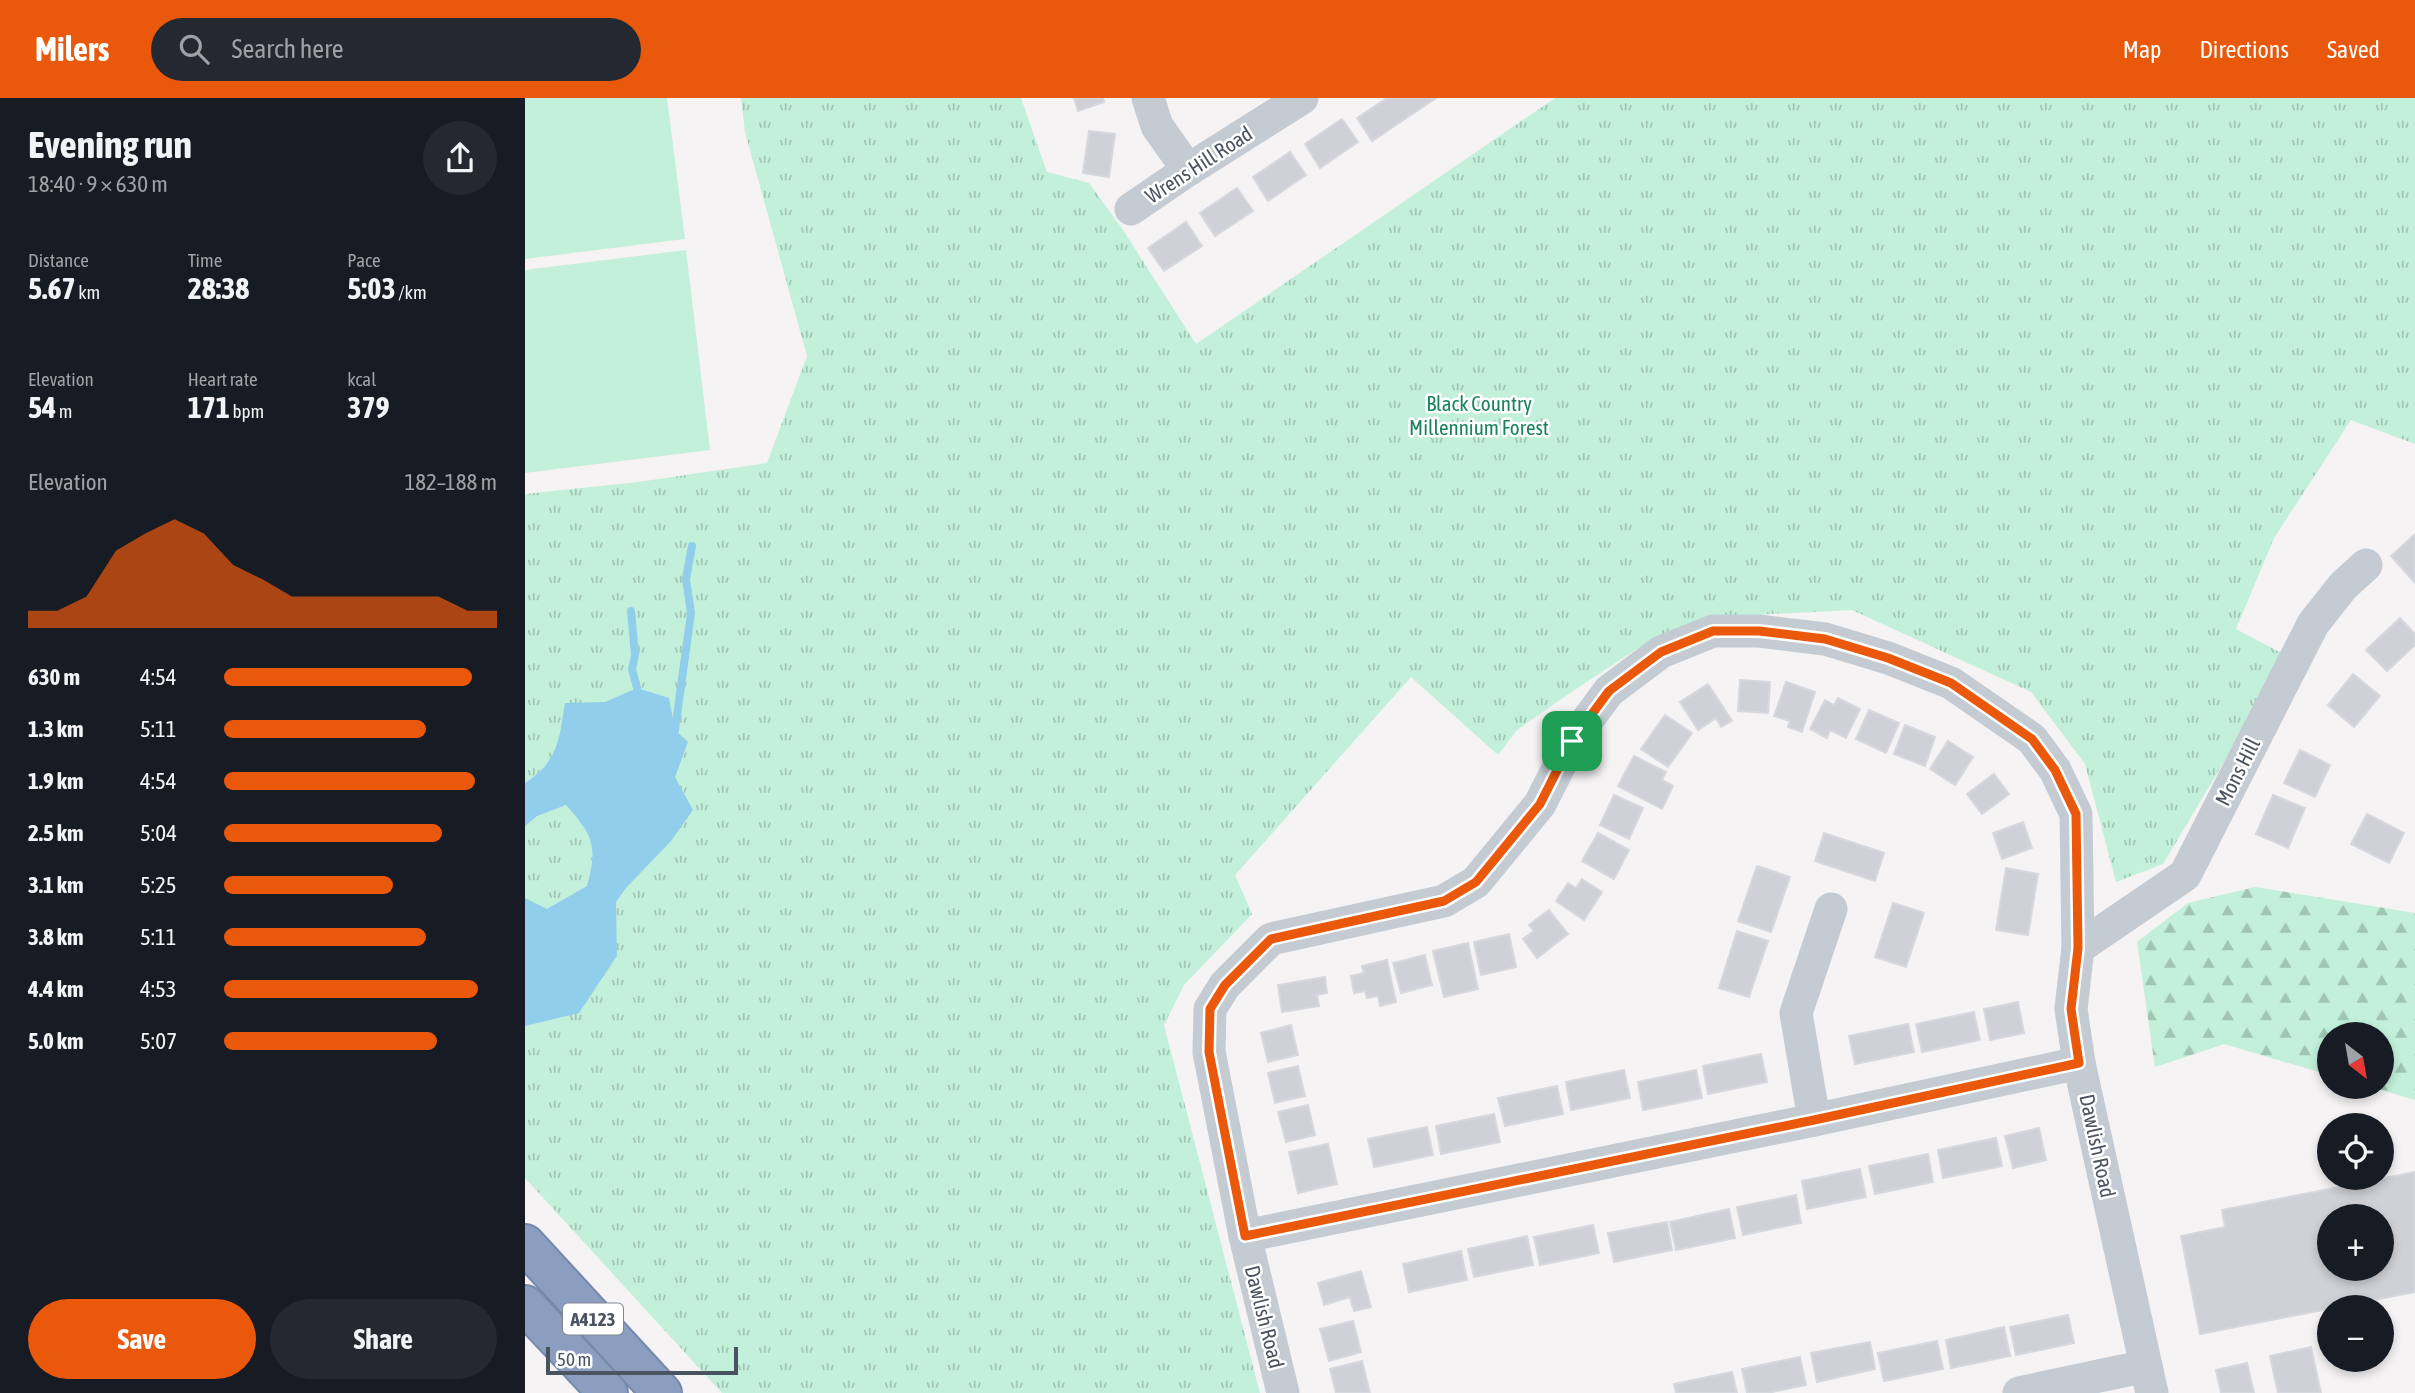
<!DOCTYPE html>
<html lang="en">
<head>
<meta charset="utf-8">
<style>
	:root { --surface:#171b24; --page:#242831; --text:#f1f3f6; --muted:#9ea1a6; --accent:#ea580c }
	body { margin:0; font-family:"Asap Condensed",sans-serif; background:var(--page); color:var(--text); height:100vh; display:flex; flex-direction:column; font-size:26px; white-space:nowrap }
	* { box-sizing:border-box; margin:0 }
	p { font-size:23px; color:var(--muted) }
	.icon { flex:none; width:38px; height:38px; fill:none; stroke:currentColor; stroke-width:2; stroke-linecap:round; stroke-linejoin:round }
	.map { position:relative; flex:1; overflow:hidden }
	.drawer { display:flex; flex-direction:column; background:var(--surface); width:525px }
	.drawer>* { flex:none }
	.needle { width:46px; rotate:149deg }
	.controls { position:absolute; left:1792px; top:924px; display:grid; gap:14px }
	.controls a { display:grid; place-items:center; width:77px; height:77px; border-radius:50%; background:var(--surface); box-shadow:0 4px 10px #0003; font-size:35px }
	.scale { position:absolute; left:21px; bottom:18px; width:192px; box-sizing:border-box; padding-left:7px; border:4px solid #4a5360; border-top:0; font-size:19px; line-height:24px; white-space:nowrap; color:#4a5360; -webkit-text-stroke:5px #fff; paint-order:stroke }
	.pin { position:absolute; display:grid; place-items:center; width:60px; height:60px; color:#fff; margin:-30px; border-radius:14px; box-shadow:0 4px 10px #0006 }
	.round { display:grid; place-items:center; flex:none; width:74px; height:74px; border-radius:37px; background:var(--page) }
	.head { display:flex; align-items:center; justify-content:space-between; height:119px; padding:0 28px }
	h1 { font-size:38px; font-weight:700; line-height:52px }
	.metrics { display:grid; grid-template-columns:repeat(3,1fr); gap:10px; height:119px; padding:7px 28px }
	.metrics div { display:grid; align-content:center }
	.metrics b { font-size:30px; font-weight:700 }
	.metrics small { font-size:19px; font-weight:400 }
	.metrics p { font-size:19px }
	.chart { height:196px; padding:14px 28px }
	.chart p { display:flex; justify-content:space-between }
	.chart svg { width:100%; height:126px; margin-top:7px; fill:var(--accent); opacity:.7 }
	.primary-button { display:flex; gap:14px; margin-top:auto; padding:14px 28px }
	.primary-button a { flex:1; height:80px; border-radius:42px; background:var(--accent); color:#fff; font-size:28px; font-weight:700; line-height:80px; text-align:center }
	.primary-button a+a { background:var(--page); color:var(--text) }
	ul { padding:0 28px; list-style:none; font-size:23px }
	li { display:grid; grid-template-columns:112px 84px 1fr; align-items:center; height:52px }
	li i { height:18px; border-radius:9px; background:var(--accent) }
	header { display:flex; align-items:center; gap:42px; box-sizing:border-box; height:98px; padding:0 35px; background:var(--accent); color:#fff }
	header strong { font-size:33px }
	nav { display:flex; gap:38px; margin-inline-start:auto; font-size:24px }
	.search { width:490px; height:63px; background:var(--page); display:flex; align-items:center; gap:18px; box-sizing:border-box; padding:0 24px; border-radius:38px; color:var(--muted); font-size:26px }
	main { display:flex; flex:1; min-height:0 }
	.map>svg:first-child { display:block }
	.forest { fill:url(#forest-firs) }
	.park { fill:url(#park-tufts) }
	.pitch { fill:#c3f0da }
	.water { fill:#91ceec }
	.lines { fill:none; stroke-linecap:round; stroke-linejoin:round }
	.stream { stroke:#91ceec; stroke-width:8 }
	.building { fill:#cfd1d7; stroke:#d7d8de; stroke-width:2; fill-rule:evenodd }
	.highway-casing { stroke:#7689ac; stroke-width:42 }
	.minor { stroke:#c4cbd3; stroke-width:33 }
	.highway { stroke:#8b9ec0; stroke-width:38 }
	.route-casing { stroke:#fff; stroke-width:14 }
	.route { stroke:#ea580c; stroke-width:9 }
	.labels { text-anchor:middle; stroke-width:5; stroke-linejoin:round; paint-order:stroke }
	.shield { fill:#fff; stroke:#808790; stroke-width:2 }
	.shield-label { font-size:19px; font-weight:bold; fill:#4a5360 }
	.street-label { font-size:21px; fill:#4a5360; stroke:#fff }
	.park-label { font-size:21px; fill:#19845b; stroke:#fff }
</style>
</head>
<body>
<header>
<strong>Milers</strong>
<div class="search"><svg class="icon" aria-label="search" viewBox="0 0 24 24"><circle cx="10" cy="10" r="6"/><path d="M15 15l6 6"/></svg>Search here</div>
<nav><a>Map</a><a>Directions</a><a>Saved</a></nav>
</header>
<main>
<section class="drawer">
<div class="head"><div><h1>Evening run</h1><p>18:40 · 9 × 630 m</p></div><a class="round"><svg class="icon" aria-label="share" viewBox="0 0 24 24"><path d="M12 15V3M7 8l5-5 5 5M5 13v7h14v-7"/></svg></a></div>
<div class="metrics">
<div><p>Distance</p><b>5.67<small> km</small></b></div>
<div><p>Time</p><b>28:38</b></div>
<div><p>Pace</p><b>5:03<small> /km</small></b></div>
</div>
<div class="metrics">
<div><p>Elevation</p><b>54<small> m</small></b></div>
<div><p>Heart rate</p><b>171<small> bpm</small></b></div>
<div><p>kcal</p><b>379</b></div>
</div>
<div class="chart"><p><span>Elevation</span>182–188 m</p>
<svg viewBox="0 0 160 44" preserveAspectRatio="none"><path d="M0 44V38L10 38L20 33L30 17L40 11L50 6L60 11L70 22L80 27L90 33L100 33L110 33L120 33L130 33L140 33L150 38L160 38V44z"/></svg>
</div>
<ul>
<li><b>630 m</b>4:54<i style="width:91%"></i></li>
<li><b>1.3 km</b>5:11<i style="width:74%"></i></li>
<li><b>1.9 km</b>4:54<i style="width:92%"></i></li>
<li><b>2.5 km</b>5:04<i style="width:80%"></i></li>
<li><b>3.1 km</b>5:25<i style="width:62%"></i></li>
<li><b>3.8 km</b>5:11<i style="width:74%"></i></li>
<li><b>4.4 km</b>4:53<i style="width:93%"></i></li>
<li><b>5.0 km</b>5:07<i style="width:78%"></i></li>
</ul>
<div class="primary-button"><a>Save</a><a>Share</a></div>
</section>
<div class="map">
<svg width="1890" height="1295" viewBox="0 0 1890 1295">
	<defs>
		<pattern id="forest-firs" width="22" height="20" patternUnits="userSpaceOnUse" patternTransform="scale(1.75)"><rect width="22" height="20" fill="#c3f0da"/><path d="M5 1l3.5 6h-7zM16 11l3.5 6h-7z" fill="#a0c5b4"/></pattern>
		<pattern id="park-tufts" width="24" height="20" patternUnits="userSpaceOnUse" patternTransform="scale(1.75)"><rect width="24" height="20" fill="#c3f0da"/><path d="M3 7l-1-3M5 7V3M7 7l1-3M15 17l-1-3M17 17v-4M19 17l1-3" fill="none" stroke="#a0c5b4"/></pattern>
	</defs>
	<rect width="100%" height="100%" fill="#f5f3f3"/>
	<!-- forest -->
	<polygon class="forest" points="1730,789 1890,815 1890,1002 1846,989 1857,989 1857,936 1804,936 1804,977 1699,946 1630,969 1612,844 1663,805"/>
	<!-- park -->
	<polygon class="park" points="216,0 496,0 522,74 564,85 598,132 671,246 1030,0 1890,0 1890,346 1826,322 1749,440 1711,531 1762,558 1638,766 1591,784 1560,666 1506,594 1327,512 1187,519 1157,530 1110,552 1045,595 992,632 973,657 886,579 710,777 727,816 659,887 639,927 735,1295 197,1295 0,1080 0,396 113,384 242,365 282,258 220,34"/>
	<!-- pitch -->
	<g class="pitch">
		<polygon points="0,0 142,0 160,141 0,161"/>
		<polygon points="161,152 185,352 0,375 0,172"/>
	</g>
	<!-- water -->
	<path class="water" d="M112,590l32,10 6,32 13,12 -13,35 18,33 -22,31 -46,48 -9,13 1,54 -38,57 -54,13v-128l22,11 40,-23c11,-40 6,-51 -21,-81l-29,11 -12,10v-43c34,-22 34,-44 40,-80l40,-1z"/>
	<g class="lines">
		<!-- stream -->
		<g class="stream">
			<polyline points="106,513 110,557 107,571 112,590"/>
			<polyline points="150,632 166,515 161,481 167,448"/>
		</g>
	</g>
	<!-- building -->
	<g class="building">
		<polygon points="549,0 578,0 579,4 553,13"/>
		<polygon points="862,0 911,0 847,43 832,20"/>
		<polygon points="817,21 833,44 795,70 780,46"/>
		<polygon points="564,33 590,36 584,79 558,75"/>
		<polygon points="765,54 781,77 743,103 728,79"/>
		<polygon points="712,90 728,113 690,138 675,115"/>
		<polygon points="661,124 677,148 639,173 623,150"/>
		<polygon points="1890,436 1890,485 1866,458"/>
		<polygon points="1875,520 1890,536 1890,547 1862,573 1841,552"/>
		<polygon points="1828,576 1855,598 1829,629 1803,607"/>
		<polygon points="1215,582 1245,584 1243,615 1213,613"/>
		<polygon points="1261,584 1290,594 1277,634 1263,629 1265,623 1249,618"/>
		<polygon points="1183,586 1207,623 1196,629 1191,620 1173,632 1155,604"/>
		<polygon points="1313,600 1335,611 1321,640 1305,632 1302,640 1285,631 1300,602 1309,607"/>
		<polygon points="1344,612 1374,625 1361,655 1331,641"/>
		<polygon points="1140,617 1167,635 1143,669 1116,651"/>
		<polygon points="1380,627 1410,639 1400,668 1369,656"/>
		<polygon points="1423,643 1448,659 1430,687 1405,671"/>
		<polygon points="1775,652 1805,667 1790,699 1759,685"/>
		<polygon points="1109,658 1141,674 1137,682 1148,688 1137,711 1093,688"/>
		<polygon points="1469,676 1484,696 1457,716 1442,696"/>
		<polygon points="1089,697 1118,710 1104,741 1075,727"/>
		<polygon points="1748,697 1780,710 1763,750 1731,736"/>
		<polygon points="1842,716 1879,735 1864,765 1826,746"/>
		<polygon points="1498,724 1507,750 1477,761 1468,735"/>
		<polygon points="1073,735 1104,752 1089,781 1057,763"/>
		<polygon points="1299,735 1359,755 1350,783 1290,763"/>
		<polygon points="1232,768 1265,779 1246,834 1213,823"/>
		<polygon points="1481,770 1513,776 1503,837 1471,832"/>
		<polygon points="1057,781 1077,794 1059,822 1031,803 1043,785 1051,790"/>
		<polygon points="1368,805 1399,815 1381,869 1350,859"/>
		<polygon points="1024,812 1043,836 1012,860 998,841 1009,833 1004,827"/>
		<polygon points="1212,833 1243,843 1224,899 1194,890"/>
		<polygon points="984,836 991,869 956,877 949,844"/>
		<polygon points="943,845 953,891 919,899 908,853"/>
		<polygon points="900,857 907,887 876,895 868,865"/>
		<polygon points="862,862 871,904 855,908 853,898 842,900 840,893 829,895 826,878 839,875 837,868"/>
		<polygon points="800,879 802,895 792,897 794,908 757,914 753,887"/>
		<polygon points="1493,904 1499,935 1465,942 1459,911"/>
		<polygon points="1449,914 1455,942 1397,954 1391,926"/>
		<polygon points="1383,926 1389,954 1330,966 1324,938"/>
		<polygon points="766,927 773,957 743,964 736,935"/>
		<polygon points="1236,956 1242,984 1183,996 1178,968"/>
		<polygon points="773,968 780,998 750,1005 743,975"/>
		<polygon points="1099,972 1105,1000 1046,1012 1041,984"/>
		<polygon points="1171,972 1177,1000 1118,1012 1113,984"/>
		<polygon points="1032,988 1038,1016 980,1028 973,1000"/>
		<polygon points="783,1007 790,1037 761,1044 753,1014"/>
		<polygon points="969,1016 975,1044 916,1056 911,1028"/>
		<polygon points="902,1029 908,1057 849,1069 843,1041"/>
		<polygon points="1514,1030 1521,1062 1488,1070 1480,1038"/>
		<polygon points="1471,1040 1477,1068 1418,1080 1413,1052"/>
		<polygon points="803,1046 812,1086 773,1095 764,1054"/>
		<polygon points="1403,1056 1408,1084 1350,1096 1344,1068"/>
		<polygon points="1335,1071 1341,1099 1282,1111 1277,1083"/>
		<path d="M1890,1074v120l-215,42 -19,-98 44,-9 -3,-17zM1804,1118h53v53h-53z"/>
		<polygon points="1271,1097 1276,1125 1218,1137 1212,1109"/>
		<polygon points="1204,1111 1210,1140 1151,1152 1145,1124"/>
		<polygon points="1142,1124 1147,1152 1089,1164 1083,1135"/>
		<polygon points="1068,1127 1074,1155 1015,1167 1009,1139"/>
		<polygon points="1002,1138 1008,1167 949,1179 943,1151"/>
		<polygon points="936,1153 942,1182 884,1194 878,1166"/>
		<polygon points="836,1173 846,1209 829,1213 825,1199 799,1207 793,1185"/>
		<polygon points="1543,1217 1549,1245 1491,1257 1485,1229"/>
		<polygon points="828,1223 836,1254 804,1263 795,1231"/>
		<polygon points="1479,1229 1485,1258 1426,1270 1421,1242"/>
		<polygon points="1412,1243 1418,1271 1359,1283 1353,1255"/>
		<polygon points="1345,1244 1350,1271 1292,1284 1286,1255"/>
		<polygon points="1786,1249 1796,1295 1753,1295 1745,1258"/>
		<polygon points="1275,1259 1281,1287 1242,1295 1222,1295 1217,1271"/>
		<polygon points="837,1263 845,1295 811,1295 805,1271"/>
		<polygon points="1722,1265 1729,1295 1696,1295 1691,1272"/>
		<polygon points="1207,1274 1212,1295 1151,1295 1149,1286"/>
	</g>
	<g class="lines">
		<defs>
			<g id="highway">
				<polyline points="0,1146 137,1295"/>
				<polyline points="0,1207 83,1295"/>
			</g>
		</defs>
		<!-- highway casing -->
		<use href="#highway" class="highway-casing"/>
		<!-- minor -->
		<g class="minor">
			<polyline points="623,0 632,28 663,72"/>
			<polyline points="606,111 663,72 777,0"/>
			<polyline points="1553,850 1660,777 1788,526 1818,488 1841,467"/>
			<polyline points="1289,1022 1271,915 1306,811"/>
			<polyline points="720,1138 1289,1022 1554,965"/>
			<polyline points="758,1295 720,1138 684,954 685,911 700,887 746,841 919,803 951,784 1015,706 1047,643 1084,593 1136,554 1188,533 1234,533 1300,541 1363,560 1426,585 1507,641 1530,672 1551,716 1553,850 1546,911 1554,965 1627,1295"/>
			<polyline points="1494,1295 1621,1268"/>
		</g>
		<!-- highway -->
		<use href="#highway" class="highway"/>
	</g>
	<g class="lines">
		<defs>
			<polygon id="route" points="1188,533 1234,533 1300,541 1363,560 1426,585 1507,641 1530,672 1551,716 1553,850 1546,911 1554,965 1289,1022 720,1138 684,954 685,911 700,887 746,841 919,803 951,784 1015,706 1047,643 1084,593 1136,554"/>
		</defs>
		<!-- route casing -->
		<use href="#route" class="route-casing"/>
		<!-- route -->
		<use href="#route" class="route"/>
	</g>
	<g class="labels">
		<!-- shield labels -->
		<rect class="shield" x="38" y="1205.5" width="60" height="31" rx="5"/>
		<g class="shield-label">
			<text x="68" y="1228">A4123</text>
		</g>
		<!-- street labels -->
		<g class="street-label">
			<text transform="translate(674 67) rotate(-33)" y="7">Wrens Hill Road</text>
			<text transform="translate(1713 674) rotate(-63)" y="7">Mons Hill</text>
			<text transform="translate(1572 1048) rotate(78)" y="7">Dawlish Road</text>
			<text transform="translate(739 1219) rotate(76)" y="7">Dawlish Road</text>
		</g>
		<!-- park labels -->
		<g class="park-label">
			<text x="954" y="313">Black Country<tspan x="954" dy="24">Millennium Forest</tspan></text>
		</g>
	</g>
</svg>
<div class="controls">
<a><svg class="needle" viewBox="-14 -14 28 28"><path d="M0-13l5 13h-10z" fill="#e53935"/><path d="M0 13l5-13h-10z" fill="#9ea1a6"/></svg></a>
<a><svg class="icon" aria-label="locate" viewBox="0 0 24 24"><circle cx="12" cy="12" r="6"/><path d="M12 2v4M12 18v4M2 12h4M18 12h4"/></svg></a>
<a>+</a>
<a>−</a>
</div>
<div class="scale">50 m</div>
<div class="pin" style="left:1047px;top:643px;background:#1e9e55"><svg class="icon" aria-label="arrive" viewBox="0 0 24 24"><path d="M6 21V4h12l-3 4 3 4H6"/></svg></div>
</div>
</main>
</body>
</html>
